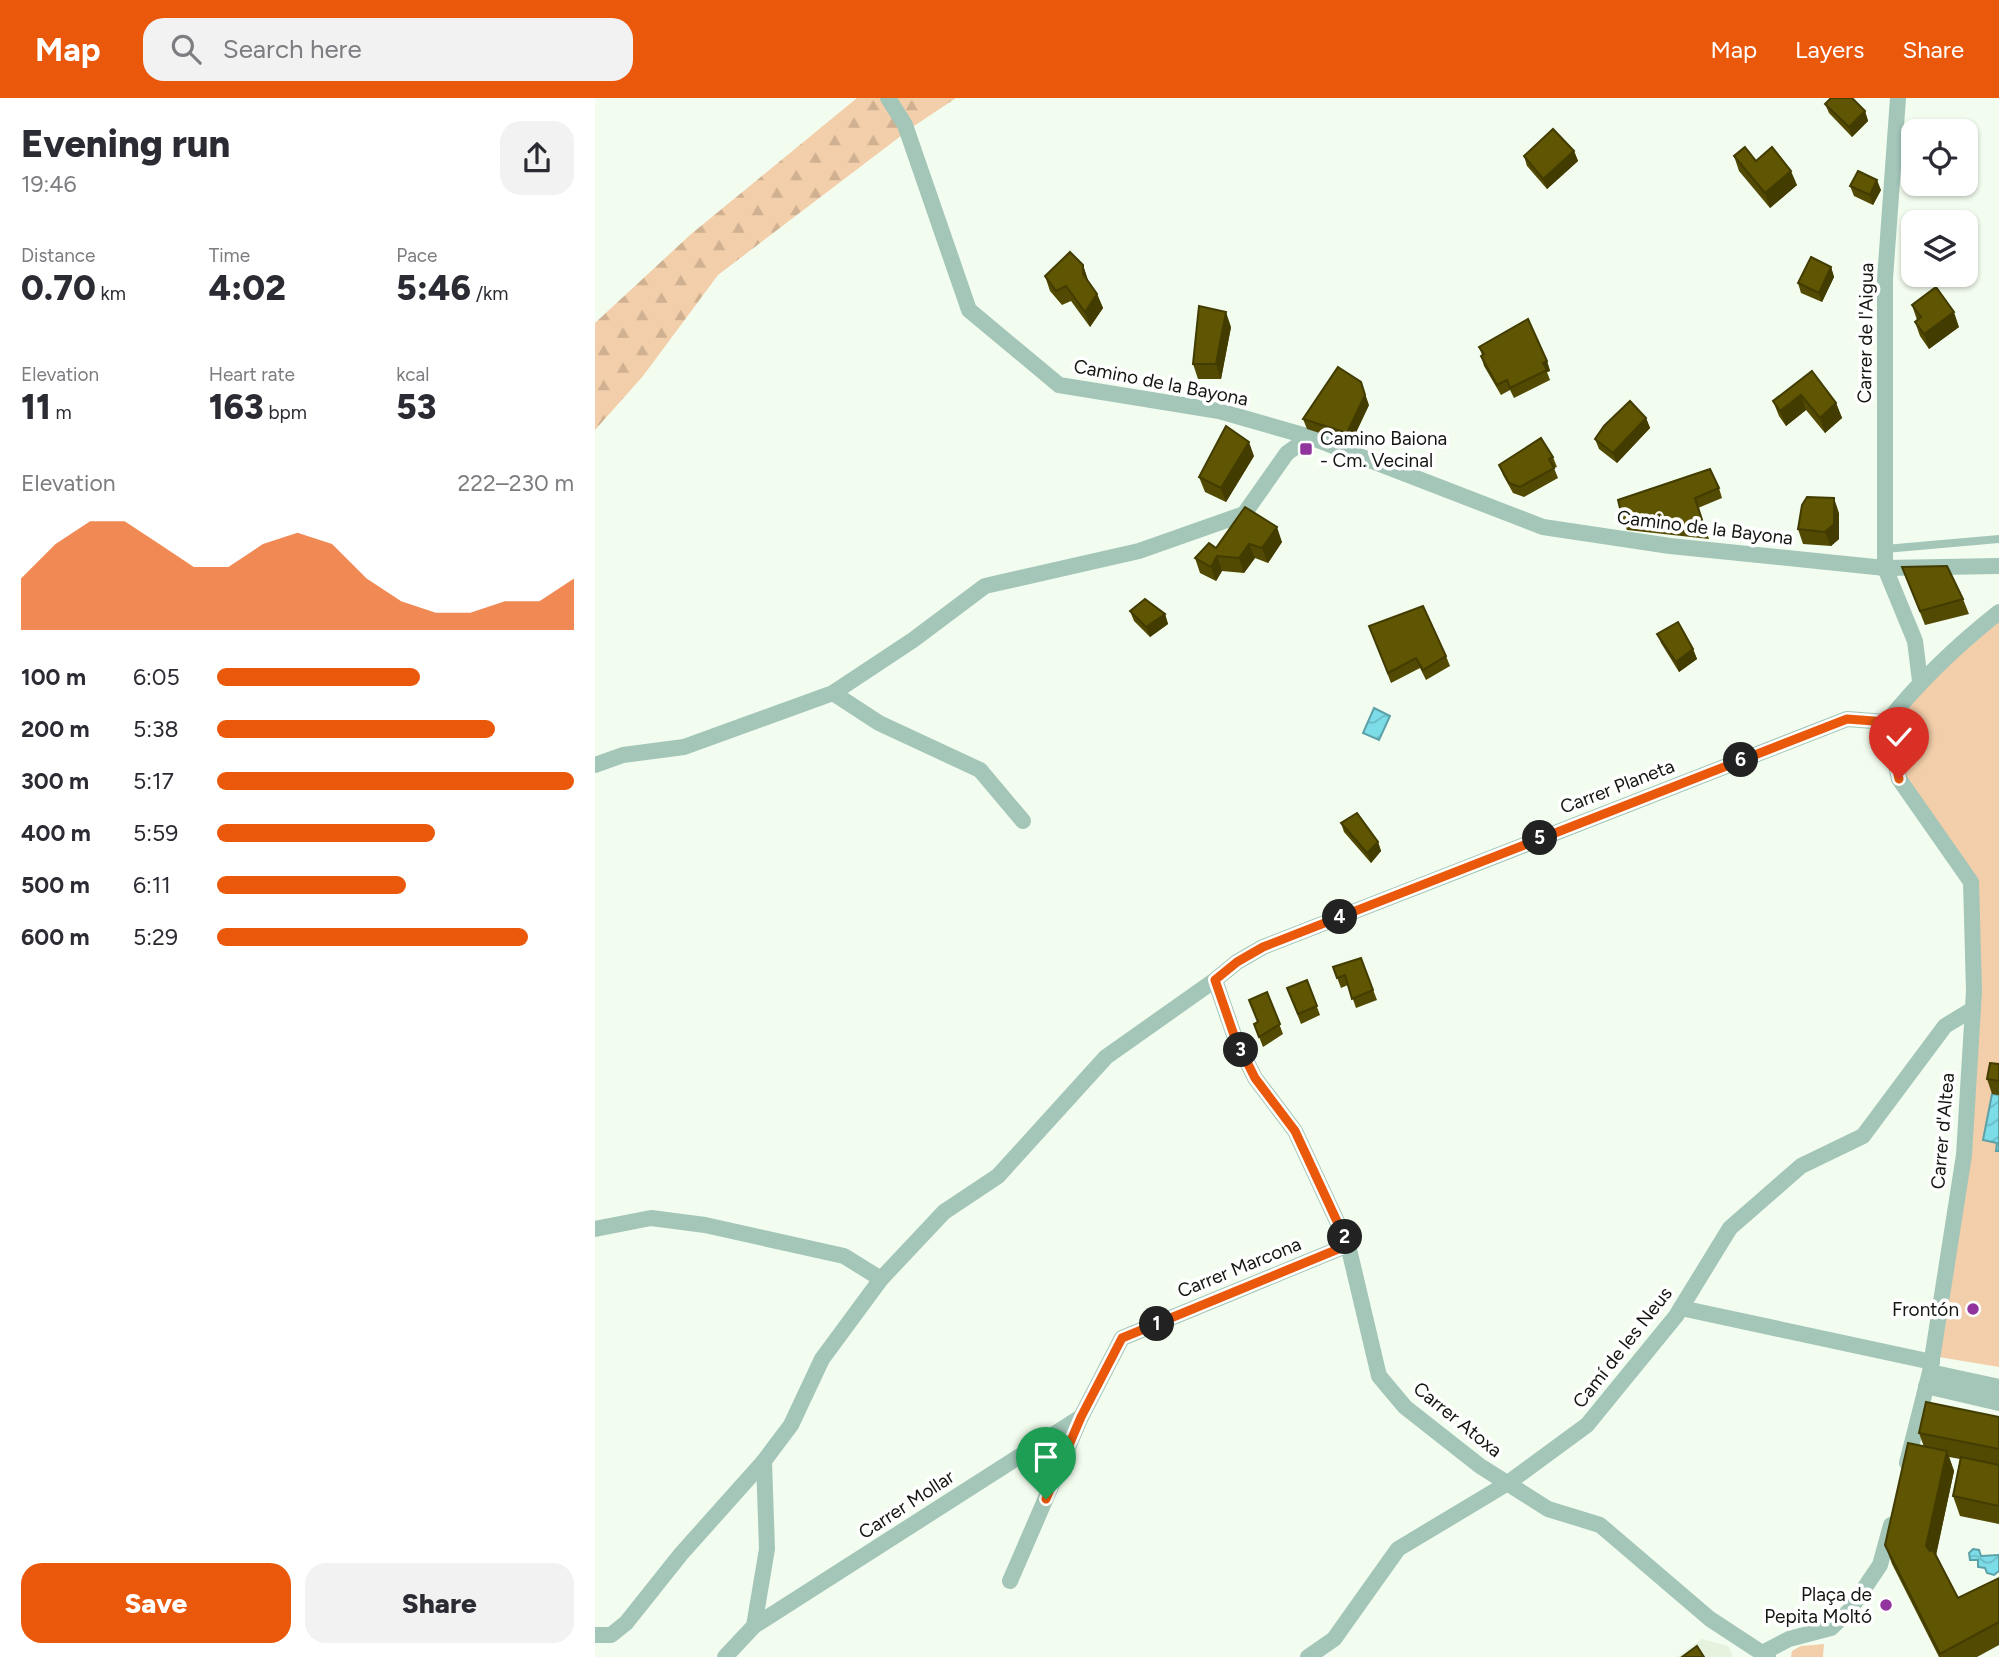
<!DOCTYPE html>
<html lang="en">
<head>
<meta charset="utf-8">
<style>
	:root { --surface:#fff; --page:#f2f2f3; --text:#2b2b33; --muted:#7c7c81; --accent:#ea580c }
	body { margin:0; font-family:Figtree,sans-serif; background:var(--page); color:var(--text); height:100vh; display:flex; flex-direction:column; font-size:26px; white-space:nowrap }
	* { box-sizing:border-box; margin:0 }
	p { font-size:23px; color:var(--muted) }
	.icon { flex:none; width:38px; height:38px; fill:none; stroke:currentColor; stroke-width:2; stroke-linecap:round; stroke-linejoin:round }
	.map { position:relative; flex:1; overflow:hidden }
	.drawer { display:flex; flex-direction:column; background:var(--surface); width:595px }
	.drawer>* { flex:none }
	.controls { position:absolute; left:1306px; top:21px; display:grid; gap:14px }
	.controls a { display:grid; place-items:center; width:77px; height:77px; border-radius:14px; background:var(--surface); box-shadow:0 2px 5px #0004; font-size:35px }
	.pin { position:absolute; display:grid; place-items:center; width:60px; height:60px; color:#fff; margin:-72px -30px; border-radius:50% 50% 50% 0; rotate:-45deg; box-shadow:0 0 7px #0007 }
	.pin .icon { rotate:45deg }
	.km { position:absolute; width:35px; height:35px; margin:-18px; border-radius:50%; background:#222; color:#fff; font-size:19px; line-height:35px; text-align:center }
	.round { display:grid; place-items:center; flex:none; width:74px; height:74px; border-radius:21px; background:var(--page) }
	.headline { display:flex; align-items:center; justify-content:space-between; height:119px; padding:0 21px }
	h1 { font-size:38px; font-weight:800; line-height:52px }
	.metrics { display:grid; grid-template-columns:repeat(3,1fr); gap:10px; height:119px; padding:7px 21px }
	.metrics div { display:grid; align-content:center }
	.metrics b { font-size:35px; font-weight:800 }
	.metrics small { font-size:19px; font-weight:400 }
	.metrics p { font-size:19px }
	.chart { height:196px; padding:14px 21px }
	.chart p { display:flex; justify-content:space-between }
	.chart svg { width:100%; height:126px; margin-top:7px; fill:var(--accent); opacity:.7 }
	.primary-button { display:flex; gap:14px; margin-top:auto; padding:14px 21px }
	.primary-button a { flex:1; height:80px; border-radius:21px; background:var(--accent); color:#fff; font-size:28px; font-weight:800; line-height:80px; text-align:center }
	.primary-button a+a { background:var(--page); color:var(--text) }
	ul { padding:0 21px; list-style:none; font-size:23px }
	li { display:grid; grid-template-columns:112px 84px 1fr; align-items:center; height:52px }
	li i { height:18px; border-radius:9px; background:var(--accent) }
	header { display:flex; align-items:center; gap:42px; box-sizing:border-box; height:98px; padding:0 35px; background:var(--accent); color:#fff }
	header strong { font-size:33px }
	nav { display:flex; gap:38px; margin-inline-start:auto; font-size:24px }
	.search { width:490px; height:63px; background:var(--page); display:flex; align-items:center; gap:18px; box-sizing:border-box; padding:0 24px; border-radius:21px; color:var(--muted); font-size:26px }
	main { display:flex; flex:1; min-height:0 }
	.map>svg:first-child { display:block }
	.built { fill:#e4f2de }
	.green { fill:#f2ceaa }
	.forest { fill:url(#forest-firs) }
	.water { fill:url(#water-waves); stroke:#5ca1a8; stroke-width:2 }
	.lines { fill:none; stroke-linecap:round; stroke-linejoin:round }
	.service { stroke:#a3c6b9; stroke-width:8 }
	.minor { stroke:#a3c6b9; stroke-width:16 }
	.wall { fill:#524902 }
	.shaded-wall { fill:#423c01 }
	.building { fill:#5f5502; stroke:#423c01; stroke-width:2 }
	.route-casing { stroke:#fff; stroke-width:14 }
	.route { stroke:#ea580c; stroke-width:9 }
	.poi-dot { fill:#91349e; stroke:#fff; stroke-width:2.5 }
	.labels { text-anchor:middle; stroke-width:7; stroke-linejoin:round; paint-order:stroke }
	.street-label { font-size:19px; fill:#131611; stroke:#fff }
	.poi-label { font-size:19px; fill:#131611; stroke:#fff; text-anchor:end }
</style>
</head>
<body>
<header>
<strong>Map</strong>
<div class="search"><svg class="icon" aria-label="search" viewBox="0 0 24 24"><circle cx="10" cy="10" r="6"/><path d="M15 15l6 6"/></svg>Search here</div>
<nav><a>Map</a><a>Layers</a><a>Share</a></nav>
</header>
<main>
<section class="drawer">
<div class="headline"><div><h1>Evening run</h1><p>19:46</p></div><a class="round"><svg class="icon" aria-label="share" viewBox="0 0 24 24"><path d="M12 15V3M7 8l5-5 5 5M5 13v7h14v-7"/></svg></a></div>
<div class="metrics">
<div><p>Distance</p><b>0.70<small> km</small></b></div>
<div><p>Time</p><b>4:02</b></div>
<div><p>Pace</p><b>5:46<small> /km</small></b></div>
</div>
<div class="metrics">
<div><p>Elevation</p><b>11<small> m</small></b></div>
<div><p>Heart rate</p><b>163<small> bpm</small></b></div>
<div><p>kcal</p><b>53</b></div>
</div>
<div class="chart"><p><span>Elevation</span>222–230 m</p>
<svg viewBox="0 0 160 44" preserveAspectRatio="none"><path d="M0 44V26L10 14L20 6L30 6L40 14L50 22L60 22L70 14L80 10L90 14L100 26L110 34L120 38L130 38L140 34L150 34L160 26V44z"/></svg>
</div>
<ul>
<li><b>100 m</b>6:05<i style="width:57%"></i></li>
<li><b>200 m</b>5:38<i style="width:78%"></i></li>
<li><b>300 m</b>5:17<i style="width:100%"></i></li>
<li><b>400 m</b>5:59<i style="width:61%"></i></li>
<li><b>500 m</b>6:11<i style="width:53%"></i></li>
<li><b>600 m</b>5:29<i style="width:87%"></i></li>
</ul>
<div class="primary-button"><a>Save</a><a>Share</a></div>
</section>
<div class="map">
<svg width="1404" height="1559" viewBox="0 0 1404 1559">
	<defs>
		<pattern id="forest-firs" width="22" height="20" patternUnits="userSpaceOnUse" patternTransform="scale(1.75)"><rect width="22" height="20" fill="#f2ceaa"/><path d="M5 1l3.5 6h-7zM16 11l3.5 6h-7z" fill="#cfb091"/></pattern>
		<pattern id="water-waves" width="16" height="10" patternUnits="userSpaceOnUse" patternTransform="scale(1.75)"><rect width="16" height="10" fill="#7cdce8"/><path d="M0 5q4-4 8 0t8 0" fill="none" stroke="#6abcc6"/></pattern>
	</defs>
	<rect width="100%" height="100%" fill="#f3fdef"/>
	<!-- built -->
	<polygon class="built" points="1107,1541 1133,1548 1138,1559 1082,1559"/>
	<!-- green -->
	<g class="green">
		<polygon points="1404,514 1404,1269 1344,1259 1369,1057 1376,784 1304,681 1292,624"/>
		<polygon points="1229,1546 1228,1559 1196,1559 1197,1553 1206,1548"/>
	</g>
	<!-- forest -->
	<polygon class="forest" points="262,0 361,0 319,28 123,177 48,278 0,332 0,225 95,137"/>
	<!-- water -->
	<g class="water">
		<polygon points="779,610 795,618 784,642 768,635"/>
		<polygon points="1397,996 1404,997 1404,1053 1401,1053 1402,1045 1388,1042"/>
		<polygon points="1378,1451 1384,1452 1386,1458 1404,1457 1404,1473 1399,1477 1392,1475 1390,1470 1383,1469 1383,1462 1375,1462 1374,1455"/>
	</g>
	<g class="lines">
		<!-- service -->
		<polyline class="service" points="1290,451 1404,441"/>
		<!-- minor -->
		<g class="minor">
			<polyline points="293,0 310,27 374,212 464,287 624,313 715,339 948,429 1075,448 1290,470 1404,468"/>
			<polyline points="1303,0 1290,181 1290,470 1320,543 1325,583"/>
			<polyline points="238,595 284,625 385,672 428,723"/>
			<polyline points="0,667 28,657 89,649 238,595 318,542 390,488 544,453 649,416 692,355 715,339"/>
			<polyline points="620,882 640,940 660,980 700,1033 753,1147 784,1278 810,1309 885,1368 953,1411 1005,1427 1115,1521 1173,1559"/>
			<polyline points="0,1131 56,1120 110,1127 249,1158 286,1181 349,1114 403,1078 511,959 620,882 642,864 668,849 1252,621 1292,624"/>
			<polyline points="1086,1210 1337,1264"/>
			<polyline points="1335,1274 1404,1289"/>
			<polyline points="1331,1288 1404,1305"/>
			<path d="M1312,1365l23,-91 34,-217 10,-164 -3,-109 -72,-103 -12,-57c34,-43 69,-76 112,-110"/>
			<polyline points="415,1483 486,1319 527,1240 753,1147"/>
			<polyline points="159,1528 486,1319"/>
			<polyline points="0,1537 16,1537 31,1525 86,1456 169,1363 196,1327 227,1261 286,1181"/>
			<polyline points="1169,1554 1194,1541 1236,1530 1254,1513 1285,1467 1296,1427"/>
			<polyline points="130,1559 159,1528 172,1451 169,1363"/>
			<polyline points="713,1559 739,1541 803,1451 913,1385 992,1327 1081,1218 1135,1130 1206,1068 1268,1038 1350,928 1378,911"/>
		</g>
	</g>
	<!-- wall -->
	<g class="wall">
		<polygon points="1230,6 1270,13 1273,23 1257,39 1234,15"/>
		<polygon points="979,53 983,63 952,91 932,68 929,58"/>
		<polygon points="1139,58 1161,63 1202,87 1175,110 1144,73"/>
		<polygon points="1255,88 1286,92 1278,107 1259,98"/>
		<polygon points="488,167 493,183 502,196 508,210 495,229 476,203 467,207 455,193 450,178"/>
		<polygon points="1236,169 1239,179 1227,204 1206,195 1203,185"/>
		<polygon points="1317,207 1364,229 1334,251 1325,238 1320,224 1322,222"/>
		<polygon points="636,229 626,281 603,281 598,266"/>
		<polygon points="884,249 952,263 955,273 952,274 955,282 919,300 915,292 906,297 889,268 886,258 887,257"/>
		<polygon points="1217,273 1241,305 1247,320 1230,335 1211,312 1191,328 1184,318 1178,303"/>
		<polygon points="774,307 756,345 712,331 708,321"/>
		<polygon points="1051,320 1055,330 1022,365 1004,351 1000,341"/>
		<polygon points="659,358 631,404 610,394 604,379"/>
		<polygon points="958,359 962,369 959,370 963,380 929,399 918,395 908,377 904,367"/>
		<polygon points="1124,390 1127,400 1103,410 1114,441 1032,432 1028,422"/>
		<polygon points="650,409 687,444 673,465 660,460 649,475 627,473 621,483 605,475 600,460 621,450"/>
		<polygon points="1244,415 1244,441 1236,448 1208,446 1203,431"/>
		<polygon points="1307,469 1368,501 1374,516 1330,527"/>
		<polygon points="535,513 570,516 573,526 555,539 539,523"/>
		<polygon points="774,528 851,558 855,568 831,582 825,570 796,585"/>
		<polygon points="1062,536 1098,551 1102,561 1084,574 1066,545"/>
		<polygon points="746,725 783,744 786,753 776,765 749,734"/>
		<polygon points="766,860 782,902 761,910 753,887 746,890 738,869"/>
		<polygon points="712,882 725,917 706,926 692,890"/>
		<polygon points="672,894 688,936 668,949 659,926 663,924"/>
		<polygon points="1404,966 1404,997 1397,996 1392,981"/>
		<polygon points="1404,1319 1404,1426 1365,1418 1358,1398 1365,1361 1354,1359 1359,1373 1341,1456 1363,1500 1404,1480 1404,1547 1382,1559 1344,1559 1297,1466 1290,1447 1329,1349 1324,1335"/>
	</g>
	<!-- shaded-wall -->
	<g class="shaded-wall">
		<polygon points="1270,13 1273,23 1257,39 1254,29"/>
		<polygon points="979,53 983,63 952,91 948,81"/>
		<polygon points="1196,73 1202,87 1175,110 1170,95"/>
		<polygon points="1282,82 1286,92 1278,107 1275,97"/>
		<polygon points="488,167 493,182 493,190 488,176"/>
		<polygon points="1236,169 1239,179 1227,204 1224,195"/>
		<polygon points="502,196 508,210 495,229 490,214"/>
		<polygon points="631,214 636,229 626,281 621,266"/>
		<polygon points="1359,214 1364,229 1334,251 1329,236"/>
		<polygon points="952,263 955,273 952,274 948,265"/>
		<polygon points="766,284 774,307 756,345 752,335"/>
		<polygon points="1206,297 1211,312 1191,328 1185,313"/>
		<polygon points="1241,305 1247,320 1230,335 1225,320"/>
		<polygon points="1051,320 1055,330 1022,365 1018,355"/>
		<polygon points="654,344 659,358 631,404 626,390"/>
		<polygon points="1239,400 1244,415 1244,441 1236,448 1230,434"/>
		<polygon points="682,429 687,444 673,465 667,450"/>
		<polygon points="654,446 660,460 649,475 644,460"/>
		<polygon points="622,458 627,473 621,483 616,469"/>
		<polygon points="570,516 573,526 555,539 551,529"/>
		<polygon points="1098,551 1102,561 1084,574 1081,564"/>
		<polygon points="783,744 786,753 776,765 772,755"/>
		<polygon points="1352,1353 1359,1373 1339,1467 1331,1448"/>
	</g>
	<!-- building -->
	<g class="building">
		<polygon points="1236,0 1257,0 1270,13 1254,29 1230,6"/>
		<polygon points="958,31 979,53 948,81 929,58"/>
		<polygon points="1150,49 1161,63 1177,49 1196,73 1170,95 1139,58"/>
		<polygon points="1263,73 1282,82 1275,97 1255,88"/>
		<polygon points="475,154 488,167 488,176 502,196 490,214 471,188 461,193 450,178"/>
		<polygon points="1216,159 1236,169 1224,195 1203,185"/>
		<polygon points="1341,189 1359,214 1329,236 1320,224 1326,219 1317,207"/>
		<polygon points="604,208 631,214 621,266 598,266"/>
		<polygon points="933,221 952,263 948,265 952,272 915,290 912,282 902,287 886,258 889,256 884,249"/>
		<polygon points="743,269 766,284 770,297 752,335 708,321"/>
		<polygon points="1217,273 1241,305 1225,320 1206,297 1185,313 1178,303"/>
		<polygon points="1035,303 1051,320 1018,355 1000,341 1009,328"/>
		<polygon points="631,328 654,344 626,390 604,379"/>
		<polygon points="946,340 958,359 954,361 959,370 925,389 914,385 904,367"/>
		<polygon points="1115,371 1124,390 1100,400 1110,431 1028,422 1023,402"/>
		<polygon points="1212,399 1239,400 1239,426 1230,434 1203,431 1207,407"/>
		<polygon points="650,409 682,429 667,450 654,446 644,460 622,458 616,469 600,460 614,445 621,450"/>
		<polygon points="1352,468 1368,501 1325,513 1307,469"/>
		<polygon points="550,501 570,516 551,529 535,513"/>
		<polygon points="828,508 851,558 828,572 821,560 793,575 774,528"/>
		<polygon points="1083,524 1098,551 1081,564 1062,536"/>
		<polygon points="762,715 783,744 772,755 746,725"/>
		<polygon points="766,860 778,892 757,901 750,877 742,880 738,869"/>
		<polygon points="712,882 722,908 703,916 692,890"/>
		<polygon points="672,894 685,926 664,939 659,926 663,924 654,902"/>
		<polygon points="1395,965 1404,966 1404,983 1392,981"/>
		<polygon points="1331,1304 1404,1319 1404,1351 1324,1335"/>
		<polygon points="1313,1345 1352,1353 1331,1448 1335,1453 1338,1452 1363,1500 1404,1480 1404,1524 1345,1556 1290,1447"/>
		<polygon points="1366,1359 1404,1367 1404,1408 1358,1398"/>
		<polygon points="1102,1548 1109,1559 1087,1559"/>
	</g>
	<g class="lines">
		<defs>
			<polyline id="route" points="451,1401 486,1319 527,1240 753,1147 700,1033 660,980 640,940 620,882 642,864 668,849 1252,621 1292,624 1304,681"/>
		</defs>
		<!-- route casing -->
		<use href="#route" class="route-casing"/>
		<!-- route -->
		<use href="#route" class="route"/>
	</g>
	<!-- markers -->
	<g class="poi-dot">
		<rect x="704" y="344" width="14" height="14" rx="3.5"/>
		<circle cx="1378" cy="1211" r="7"/>
		<circle cx="1291" cy="1507" r="7"/>
	</g>
	<g class="labels">
		<!-- street labels -->
		<g class="street-label">
			<text transform="translate(1270 235) rotate(-89)" y="7">Carrer de l'Aigua</text>
			<text transform="translate(566 284) rotate(11)" y="7">Camino de la Bayona</text>
			<text transform="translate(1110 429) rotate(7)" y="7">Camino de la Bayona</text>
			<text transform="translate(1022 688) rotate(-21)" y="7">Carrer Planeta</text>
			<text transform="translate(1347 1033) rotate(-85)" y="7">Carrer d'Altea</text>
			<text transform="translate(644 1169) rotate(-22)" y="7">Carrer Marcona</text>
			<text transform="translate(1027 1249) rotate(-52)" y="7">Camí de les Neus</text>
			<text transform="translate(863 1321) rotate(39)" y="7">Carrer Atoxa</text>
			<text transform="translate(311 1406) rotate(-33)" y="7">Carrer Mollar</text>
		</g>
		<!-- poi labels -->
		<g class="poi-label">
			<text x="725" y="347" text-anchor="start">Camino Baiona<tspan x="725" dy="22">- Cm. Vecinal</tspan></text>
			<text x="1364" y="1218">Frontón</text>
			<text x="1277" y="1503">Plaça de<tspan x="1277" dy="22">Pepita Moltó</tspan></text>
		</g>
	</g>
</svg>
<div class="controls">
<a><svg class="icon" aria-label="locate" viewBox="0 0 24 24"><circle cx="12" cy="12" r="6"/><path d="M12 2v4M12 18v4M2 12h4M18 12h4"/></svg></a>
<a><svg class="icon" aria-label="layers" viewBox="0 0 24 24"><path d="M12 4l9 5-9 5-9-5zM3 14l9 5 9-5"/></svg></a>
</div>
<div class="pin" style="left:451px;top:1401px;background:#1e9e55"><svg class="icon" aria-label="arrive" viewBox="0 0 24 24"><path d="M6 21V4h12l-3 4 3 4H6"/></svg></div>
<div class="pin" style="left:1304px;top:681px;background:#d93025"><svg class="icon" aria-label="check" viewBox="0 0 24 24"><path d="M5 12l5 5 9-10"/></svg></div>
<b class="km" style="left:562px;top:1226px">1</b>
<b class="km" style="left:750px;top:1139px">2</b>
<b class="km" style="left:646px;top:952px">3</b>
<b class="km" style="left:745px;top:819px">4</b>
<b class="km" style="left:945px;top:740px">5</b>
<b class="km" style="left:1146px;top:662px">6</b>
</div>
</main>
</body>
</html>
